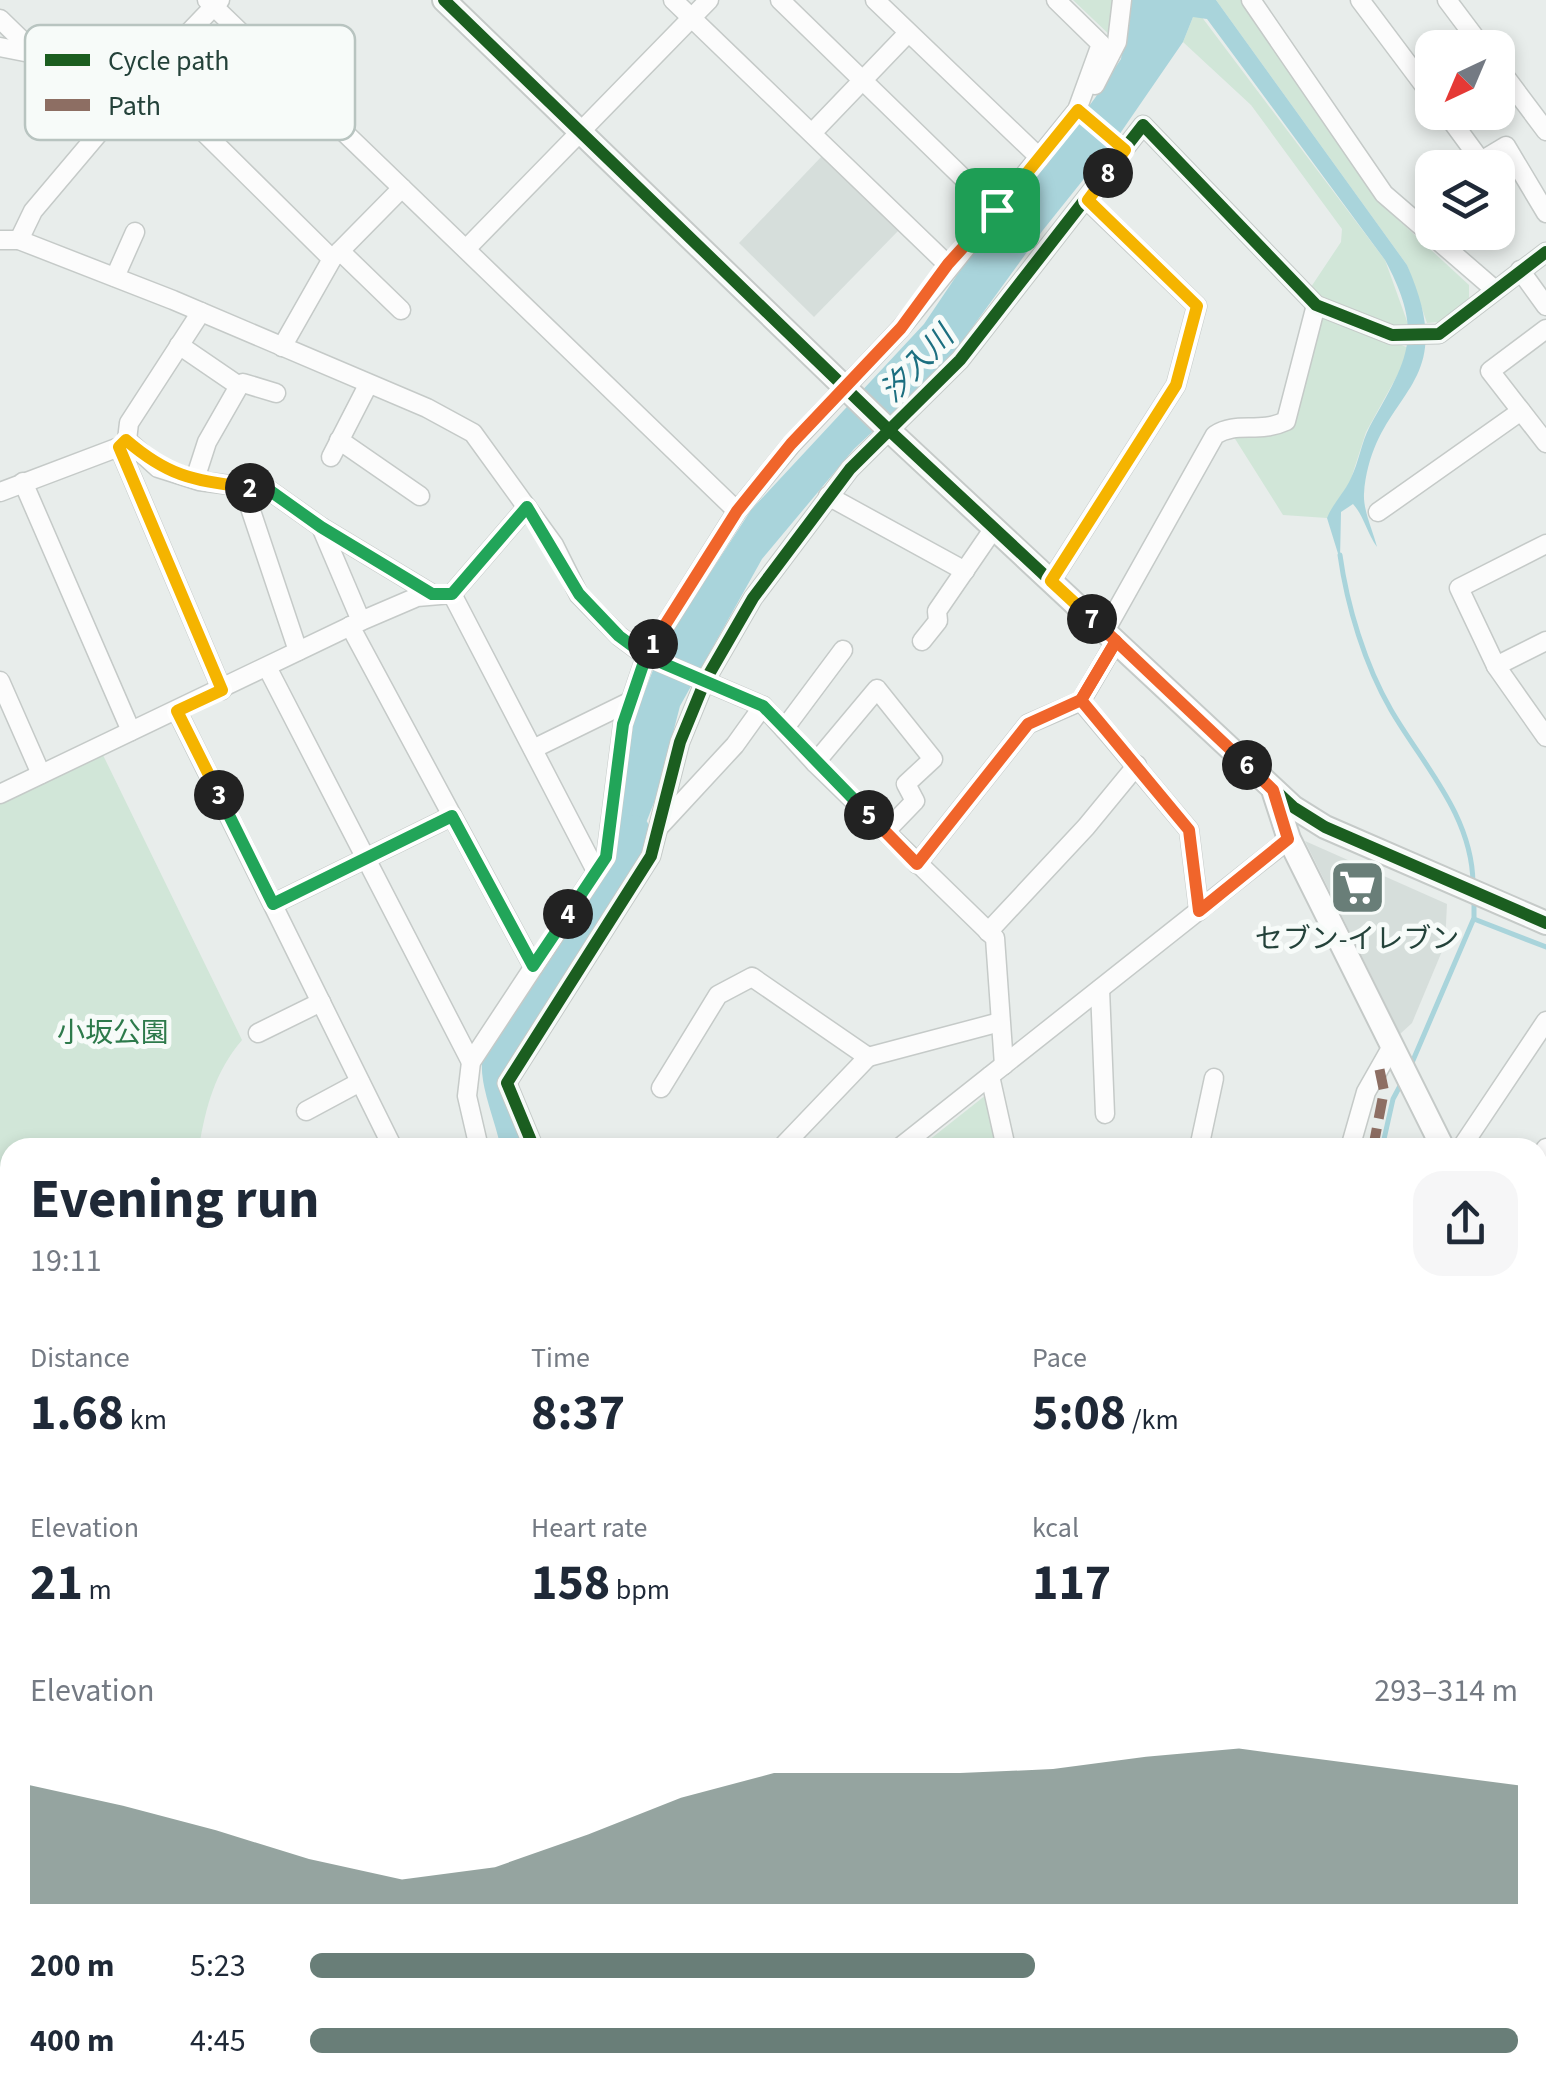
<!DOCTYPE html>
<html lang="en">
<head>
<meta charset="utf-8">
<style>
	:root { --surface:#fff; --page:#f6f6f7; --text:#1f2937; --muted:#747a83; --accent:#697e78 }
	body { margin:0; font-family:"Source Sans 3","Noto Sans JP",sans-serif; background:var(--page); color:var(--text); height:100vh; display:flex; flex-direction:column; font-size:38px; white-space:nowrap }
	* { box-sizing:border-box; margin:0 }
	p { font-size:32px; color:var(--muted) }
	.icon { flex:none; width:55px; height:55px; fill:none; stroke:currentColor; stroke-width:2; stroke-linecap:round; stroke-linejoin:round }
	.map { position:relative; flex:1; overflow:hidden }
	.details { position:absolute; left:0px; top:1138px; width:1548px; height:962px; display:flex; flex-direction:column; background:var(--surface); border-radius:30px 30px 0 0; box-shadow:0 5px 15px #0003 }
	.details>* { flex:none }
	.needle { width:65px; rotate:224deg }
	.fabs { position:absolute; left:1415px; top:30px; display:grid; gap:20px }
	.fabs a { display:grid; place-items:center; width:100px; height:100px; border-radius:20px; background:var(--surface); box-shadow:0 5px 15px #0003; font-size:50px }
	.pin { position:absolute; display:grid; place-items:center; width:85px; height:85px; color:#fff; margin:-42px; border-radius:20px; box-shadow:0 5px 15px #0006 }
	.km { position:absolute; width:50px; height:50px; margin:-25px; border-radius:50%; background:#222; color:#fff; font-size:28px; line-height:50px; text-align:center }
	.round { display:grid; place-items:center; flex:none; width:105px; height:105px; border-radius:30px; background:var(--page) }
	.headline { display:flex; align-items:center; justify-content:space-between; height:170px; padding:0 30px }
	h1 { font-size:55px; font-weight:700; line-height:75px }
	.figures { display:grid; grid-template-columns:repeat(3,1fr); gap:15px; height:170px; padding:10px 30px }
	.figures div { display:grid; align-content:center }
	.figures b { font-size:50px; font-weight:700 }
	.figures small { font-size:28px; font-weight:400 }
	.figures p { font-size:28px }
	.chart { height:280px; padding:20px 30px }
	.chart p { display:flex; justify-content:space-between }
	.chart svg { width:100%; height:180px; margin-top:10px; fill:var(--accent); opacity:.7 }
	ul { padding:0 30px; list-style:none; font-size:32px }
	li { display:grid; grid-template-columns:160px 120px 1fr; align-items:center; height:75px }
	li i { height:25px; border-radius:12px; background:var(--accent) }
	.map>svg:first-child { display:block }
	.built { fill:#d6dedb }
	.green { fill:#d1e6d8 }
	.water { fill:#a9d4db }
	.lines { fill:none; stroke-linecap:round; stroke-linejoin:round }
	.stream { stroke:#a9d4db; stroke-width:5 }
	.river { stroke:#a9d4db; stroke-width:32 }
	.pedestrian-casing { stroke:#c5cac8; stroke-width:16 }
	.minor-casing { stroke:#c5cac8; stroke-width:21 }
	.tertiary-casing { stroke:#c5cac8; stroke-width:26 }
	.secondary-casing { stroke:#c3cbc8; stroke-width:29 }
	.pedestrian { stroke:#fcfcfc; stroke-width:12 }
	.minor { stroke:#fcfcfc; stroke-width:18 }
	.tertiary { stroke:#fcfcfc; stroke-width:22 }
	.secondary { stroke:#fcfcfc; stroke-width:25 }
	.quiet { stroke:#8d6e63; stroke-width:10; stroke-dasharray:20 10; stroke-linecap:butt }
	.cycleway-casing { stroke:#f7fbf9; stroke-width:19 }
	.cycleway { stroke:#1b5e20; stroke-width:12 }
	.split-1-casing { stroke:#fff; stroke-width:20 }
	.split-2-casing { stroke:#fff; stroke-width:20 }
	.split-3-casing { stroke:#fff; stroke-width:20 }
	.split-4-casing { stroke:#fff; stroke-width:20 }
	.split-5-casing { stroke:#fff; stroke-width:20 }
	.split-6-casing { stroke:#fff; stroke-width:20 }
	.split-7-casing { stroke:#fff; stroke-width:20 }
	.split-8-casing { stroke:#fff; stroke-width:20 }
	.split-9-casing { stroke:#fff; stroke-width:20 }
	.split-1 { stroke:#f0652b; stroke-width:12 }
	.split-2 { stroke:#22a559; stroke-width:12 }
	.split-3 { stroke:#f5b400; stroke-width:12 }
	.split-4 { stroke:#22a559; stroke-width:12 }
	.split-5 { stroke:#22a559; stroke-width:12 }
	.split-6 { stroke:#f0652b; stroke-width:12 }
	.split-7 { stroke:#f0652b; stroke-width:12 }
	.split-8 { stroke:#f5b400; stroke-width:12 }
	.split-9 { stroke:#f5b400; stroke-width:12 }
	.labels { text-anchor:middle; stroke-width:10; stroke-linejoin:round; paint-order:stroke }
	.poi-label { font-size:28px; fill:#24423a; stroke:#f7fbf9 }
	.park-label { font-size:28px; fill:#2d7a4b; stroke:#f7fbf9 }
	.water-label { font-size:30px; font-style:italic; fill:#1c6f80; stroke:#f7fbf9 }
	.key { fill:#f7fbf9; stroke:#b8c4c0; stroke-width:2.5 }
	.key-label { font-size:28px; fill:#24423a }
</style>
</head>
<body>
<div class="map">
<svg width="1546" height="2099" viewBox="0 0 1546 2099">
	<rect width="100%" height="100%" fill="#e8edeb"/>
	<!-- built -->
	<g class="built">
		<polygon points="822,156 899,230 814,317 739,243"/>
		<polygon points="1305,841 1447,904 1445,944 1412,1023 1400,1034"/>
		<polygon points="1546,2075 1546,2099 1496,2099 1515,2090 1538,2090 1538,2079"/>
	</g>
	<!-- green -->
	<g class="green">
		<polygon points="1073,0 1117,0 1115,40"/>
		<polygon points="1216,0 1241,0 1379,202 1469,285 1469,298 1439,322 1427,323 1407,265"/>
		<polygon points="1201,16 1385,260 1408,324 1385,326 1309,290 1341,242 1342,229 1251,105 1183,42 1193,17"/>
		<polygon points="1327,317 1409,348 1408,356 1366,432 1350,482 1327,518 1283,515 1232,434 1266,436 1289,426 1319,319"/>
		<path d="M102,753l140,287c-27,32 -36,66 -43,107l-189,1v207l-10,-11v-541z"/>
		<polygon points="986,1095 1005,1147 919,1148"/>
	</g>
	<!-- water -->
	<path class="water" d="M1130,0h86l191,265c57,129 -34,122 -43,229 -1,16 9,37 13,53 -10,-14 -13,-31 -24,-43l-12,8 -1,48 -13,-42c6,-15 18,-26 24,-40 8,-16 10,-35 19,-52 38,-68 55,-91 15,-166l-178,-241 -14,-2 -10,25 -64,93 -76,95 -95,131 -94,88 -92,110 -82,147 -23,89 -24,61 -59,60 41,-64 19,-133 28,-72 89,-137 173,-186 39,-58 61,-73 71,-95 26,-39z"/>
	<g class="lines">
		<!-- stream -->
		<g class="stream">
			<path d="M1340,555c7,51 25,110 51,155 32,55 81,105 82,173"/>
			<polyline points="1474,919 1546,947"/>
			<polyline points="1411,1065 1474,918 1474,899"/>
			<polyline points="1382,1148 1393,1099 1401,1084"/>
			<polyline points="1484,2090 1488,2099"/>
		</g>
		<!-- river -->
		<g class="river">
			<path d="M517,1148c-6,-36 -26,-68 -17,-102l116,-171 18,-44"/>
			<polyline points="0,1493 10,1492"/>
		</g>
		<defs>
			<polyline id="pedestrian" points="1077,110 1125,150"/>
			<g id="minor">
				<polyline points="207,0 737,511"/>
				<polyline points="673,0 948,265"/>
				<polyline points="780,0 997,211"/>
				<polyline points="875,0 1040,158"/>
				<polyline points="1251,0 1384,194 1494,289"/>
				<polyline points="1360,0 1432,96"/>
				<polyline points="1447,0 1483,48"/>
				<polyline points="0,19 36,54"/>
				<polyline points="0,47 147,76 332,259"/>
				<polyline points="1498,67 1546,131"/>
				<polyline points="1095,85 1117,42 1122,0"/>
				<polyline points="1445,112 1481,161 1506,146 1546,213"/>
				<polyline points="812,133 908,33"/>
				<polyline points="0,240 19,240 173,300 427,408 473,433 554,545 579,595 619,636 646,656 763,706 815,763 995,938 1004,1065"/>
				<polyline points="19,240 33,211 147,76 220,0"/>
				<polyline points="466,249 709,0"/>
				<polyline points="340,251 401,310"/>
				<polyline points="1520,270 1546,306"/>
				<polyline points="115,277 135,232"/>
				<polyline points="201,312 129,423 127,440 158,468 199,481 269,490 321,527 432,594"/>
				<polyline points="1546,329 1490,371 1546,443"/>
				<polyline points="179,345 239,386 243,383 276,393"/>
				<polyline points="282,347 332,259 402,188"/>
				<polyline points="339,440 420,496"/>
				<polyline points="331,457 368,385"/>
				<polyline points="195,479 207,442 239,386"/>
				<polyline points="23,482 131,731"/>
				<polyline points="243,487 298,651"/>
				<polyline points="0,492 119,447 222,690"/>
				<polyline points="828,496 965,571"/>
				<polyline points="1378,512 1521,411"/>
				<polyline points="321,527 361,621"/>
				<polyline points="1546,544 1459,588 1496,666 1546,737"/>
				<polyline points="1051,581 1176,385 1197,306 1087,200"/>
				<polyline points="452,594 596,871"/>
				<polyline points="350,626 533,966"/>
				<path d="M1105,631l110,-196c22,-14 43,-1 71,-14l30,-116"/>
				<polyline points="922,641 938,621 937,611 994,528"/>
				<polyline points="1496,666 1546,641"/>
				<polyline points="267,667 471,1062"/>
				<polyline points="0,681 41,774"/>
				<polyline points="1081,701 1189,830 1199,911"/>
				<polyline points="177,711 393,1148"/>
				<polyline points="784,729 843,650"/>
				<polyline points="533,749 631,701"/>
				<polyline points="815,763 877,689 933,759 906,784 915,801 886,831"/>
				<polyline points="0,794 361,621 417,597 452,594 527,507"/>
				<polyline points="660,826 735,745 763,706"/>
				<polyline points="917,864 1028,724 1081,701 1116,641"/>
				<polyline points="273,904 452,816"/>
				<polyline points="988,932 1086,827 1137,765"/>
				<polyline points="1100,989 1105,1114"/>
				<polyline points="258,1033 321,1002"/>
				<polyline points="868,1057 1000,1022"/>
				<polyline points="990,1076 1006,1148"/>
				<polyline points="661,1088 718,995 752,977 868,1057 781,1148"/>
				<polyline points="306,1111 360,1082"/>
				<polyline points="479,1148 467,1096 471,1062 606,857 623,724 646,656 737,511 791,445 901,328 1077,110 1101,44 1056,0"/>
				<polyline points="534,1148 507,1083 651,856 680,742 705,681 753,598 850,469 960,360 1143,125 1316,305 1392,335 1439,334 1546,252"/>
				<polyline points="899,1148 1289,839"/>
				<polyline points="1199,1148 1214,1078"/>
				<polyline points="1350,1148 1366,1092 1391,1048"/>
				<polyline points="1461,1148 1546,1021"/>
				<polyline points="1538,1160 1546,1148"/>
				<polyline points="1538,1288 1546,1280"/>
				<polyline points="1538,1463 1546,1446"/>
				<polyline points="1538,1499 1546,1502"/>
				<polyline points="0,1505 10,1501"/>
				<polyline points="0,1588 10,1583"/>
				<polyline points="0,1677 10,1671"/>
				<polyline points="1538,1705 1546,1722"/>
				<polyline points="0,1814 10,1804"/>
				<polyline points="0,1884 10,1879"/>
				<polyline points="0,1919 10,1938"/>
				<polyline points="0,1986 10,1982"/>
				<polyline points="0,2087 10,2083"/>
				<polyline points="404,2090 408,2099"/>
				<polyline points="515,2090 519,2099"/>
				<polyline points="787,2090 791,2099"/>
				<polyline points="1086,2090 1091,2099"/>
				<polyline points="78,2096 89,2090"/>
				<polyline points="186,2099 205,2090"/>
				<polyline points="280,2099 299,2090"/>
				<polyline points="1344,2099 1351,2090"/>
			</g>
			<g id="tertiary">
				<polyline points="444,0 892,433 1293,807 1325,827 1546,923"/>
				<polyline points="1274,793 1289,839 1443,1148"/>
				<polyline points="1538,1325 1546,1334"/>
				<polyline points="1538,1850 1546,1868"/>
			</g>
			<g id="secondary">
				<polyline points="0,1377 10,1387"/>
				<polyline points="687,2090 696,2099"/>
			</g>
		</defs>
		<!-- pedestrian casing -->
		<use href="#pedestrian" class="pedestrian-casing"/>
		<!-- minor casing -->
		<use href="#minor" class="minor-casing"/>
		<!-- tertiary casing -->
		<use href="#tertiary" class="tertiary-casing"/>
		<!-- secondary casing -->
		<use href="#secondary" class="secondary-casing"/>
		<!-- pedestrian -->
		<use href="#pedestrian" class="pedestrian"/>
		<!-- minor -->
		<use href="#minor" class="minor"/>
		<!-- tertiary -->
		<use href="#tertiary" class="tertiary"/>
		<!-- secondary -->
		<use href="#secondary" class="secondary"/>
		<!-- quiet -->
		<g class="quiet">
			<polyline points="1077,110 1125,150"/>
			<polyline points="1373,1148 1384,1091 1379,1067"/>
		</g>
		<defs>
			<g id="cycleway">
				<polyline points="444,0 892,433 1293,807 1325,827 1546,923"/>
				<polyline points="534,1148 507,1083 651,856 680,742 705,681 753,598 850,469 960,360 1143,125 1316,305 1392,335 1439,334 1546,252"/>
			</g>
		</defs>
		<!-- cycleway casing -->
		<use href="#cycleway" class="cycleway-casing"/>
		<!-- cycleway -->
		<use href="#cycleway" class="cycleway"/>
	</g>
	<g class="lines">
		<defs>
			<polyline id="split-1" points="653,644 737,511 791,444 901,328 948,264 997,210"/>
			<polyline id="split-2" points="250,488 269,490 321,527 432,594 452,594 527,507 579,594 619,636 646,656 653,644"/>
			<path id="split-3" d="M219,795l-42,-84 45,-21 -103,-243 7,-7c44,38 68,40 124,48"/>
			<polyline id="split-4" points="219,795 273,904 452,816 533,966 568,914"/>
			<polyline id="split-5" points="568,914 606,857 623,724 646,656 763,706 869,815"/>
			<polyline id="split-6" points="869,815 917,864 1028,724 1081,700 1116,641 1247,765"/>
			<polyline id="split-7" points="1092,619 1116,641 1081,700 1189,830 1199,911 1288,839 1273,790 1247,765"/>
			<polyline id="split-8" points="1092,619 1051,581 1176,385 1197,306 1088,200 1108,173"/>
			<polyline id="split-9" points="997,210 1078,110 1125,150 1108,173"/>
		</defs>
		<!-- split-1 casing -->
		<use href="#split-1" class="split-1-casing"/>
		<!-- split-2 casing -->
		<use href="#split-2" class="split-2-casing"/>
		<!-- split-3 casing -->
		<use href="#split-3" class="split-3-casing"/>
		<!-- split-4 casing -->
		<use href="#split-4" class="split-4-casing"/>
		<!-- split-5 casing -->
		<use href="#split-5" class="split-5-casing"/>
		<!-- split-6 casing -->
		<use href="#split-6" class="split-6-casing"/>
		<!-- split-7 casing -->
		<use href="#split-7" class="split-7-casing"/>
		<!-- split-8 casing -->
		<use href="#split-8" class="split-8-casing"/>
		<!-- split-9 casing -->
		<use href="#split-9" class="split-9-casing"/>
		<!-- split-1 -->
		<use href="#split-1" class="split-1"/>
		<!-- split-2 -->
		<use href="#split-2" class="split-2"/>
		<!-- split-3 -->
		<use href="#split-3" class="split-3"/>
		<!-- split-4 -->
		<use href="#split-4" class="split-4"/>
		<!-- split-5 -->
		<use href="#split-5" class="split-5"/>
		<!-- split-6 -->
		<use href="#split-6" class="split-6"/>
		<!-- split-7 -->
		<use href="#split-7" class="split-7"/>
		<!-- split-8 -->
		<use href="#split-8" class="split-8"/>
		<!-- split-9 -->
		<use href="#split-9" class="split-9"/>
	</g>
	<!-- icons -->
	<defs>
		<symbol id="supermarket-square" viewBox="-11 -11 22 22"><rect x="-9" y="-9" width="18" height="18" rx="4" fill="#697e78" stroke="#f7fbf9"/><path d="M-6-5.5h2.5l.6 2H6L4.5 2H-2.5L-4.4-4H-6ZM-1.5 3.2a1.3 1.3 0 1 0 .1 0ZM3 3.2a1.3 1.3 0 1 0 .1 0Z" fill="#fff"/></symbol>
	</defs>
	<g fill-rule="evenodd">
		<use href="#supermarket-square" x="1326" y="856" width="63" height="63"/>
	</g>
	<g class="labels">
		<!-- poi labels -->
		<g class="poi-label">
			<text x="1357" y="948">セブン-イレブン</text>
		</g>
		<!-- park labels -->
		<g class="park-label">
			<text x="113" y="1042">小坂公園</text>
		</g>
		<!-- water labels -->
		<g class="water-label">
			<text transform="translate(917 364) rotate(-47)" y="10">汐入川</text>
		</g>
	</g>
	<!-- legend -->
	<rect x="25" y="25" width="330" height="115" rx="15" class="key"/>
	<rect x="45" y="54" width="45" height="12" fill="#1b5e20"/>
	<rect x="45" y="99" width="45" height="12" fill="#8d6e63"/>
	<g class="key-label">
		<text x="108" y="70">Cycle path</text>
		<text x="108" y="115">Path</text>
	</g>
</svg>
<div class="fabs">
<a><svg class="needle" viewBox="-14 -14 28 28"><path d="M0-13l5 13h-10z" fill="#e53935"/><path d="M0 13l5-13h-10z" fill="#747a83"/></svg></a>
<a><svg class="icon" aria-label="layers" viewBox="0 0 24 24"><path d="M12 4l9 5-9 5-9-5zM3 14l9 5 9-5"/></svg></a>
</div>
<div class="pin" style="left:997px;top:210px;background:#1e9e55"><svg class="icon" aria-label="arrive" viewBox="0 0 24 24"><path d="M6 21V4h12l-3 4 3 4H6"/></svg></div>
<b class="km" style="left:653px;top:644px">1</b>
<b class="km" style="left:250px;top:488px">2</b>
<b class="km" style="left:219px;top:795px">3</b>
<b class="km" style="left:568px;top:914px">4</b>
<b class="km" style="left:869px;top:815px">5</b>
<b class="km" style="left:1247px;top:765px">6</b>
<b class="km" style="left:1092px;top:619px">7</b>
<b class="km" style="left:1108px;top:173px">8</b>
<section class="details">
<div class="headline"><div><h1>Evening run</h1><p>19:11</p></div><a class="round"><svg class="icon" aria-label="share" viewBox="0 0 24 24"><path d="M12 15V3M7 8l5-5 5 5M5 13v7h14v-7"/></svg></a></div>
<div class="figures">
<div><p>Distance</p><b>1.68<small> km</small></b></div>
<div><p>Time</p><b>8:37</b></div>
<div><p>Pace</p><b>5:08<small> /km</small></b></div>
</div>
<div class="figures">
<div><p>Elevation</p><b>21<small> m</small></b></div>
<div><p>Heart rate</p><b>158<small> bpm</small></b></div>
<div><p>kcal</p><b>117</b></div>
</div>
<div class="chart"><p><span>Elevation</span>293–314 m</p>
<svg viewBox="0 0 160 44" preserveAspectRatio="none"><path d="M0 44V15L10 20L20 26L30 33L40 38L50 35L60 27L70 18L80 12L90 12L100 12L110 11L120 8L130 6L140 9L150 12L160 15V44z"/></svg>
</div>
<ul>
<li><b>200 m</b>5:23<i style="width:60%"></i></li>
<li><b>400 m</b>4:45<i style="width:100%"></i></li>
</ul>
</section>
</div>
</body>
</html>
